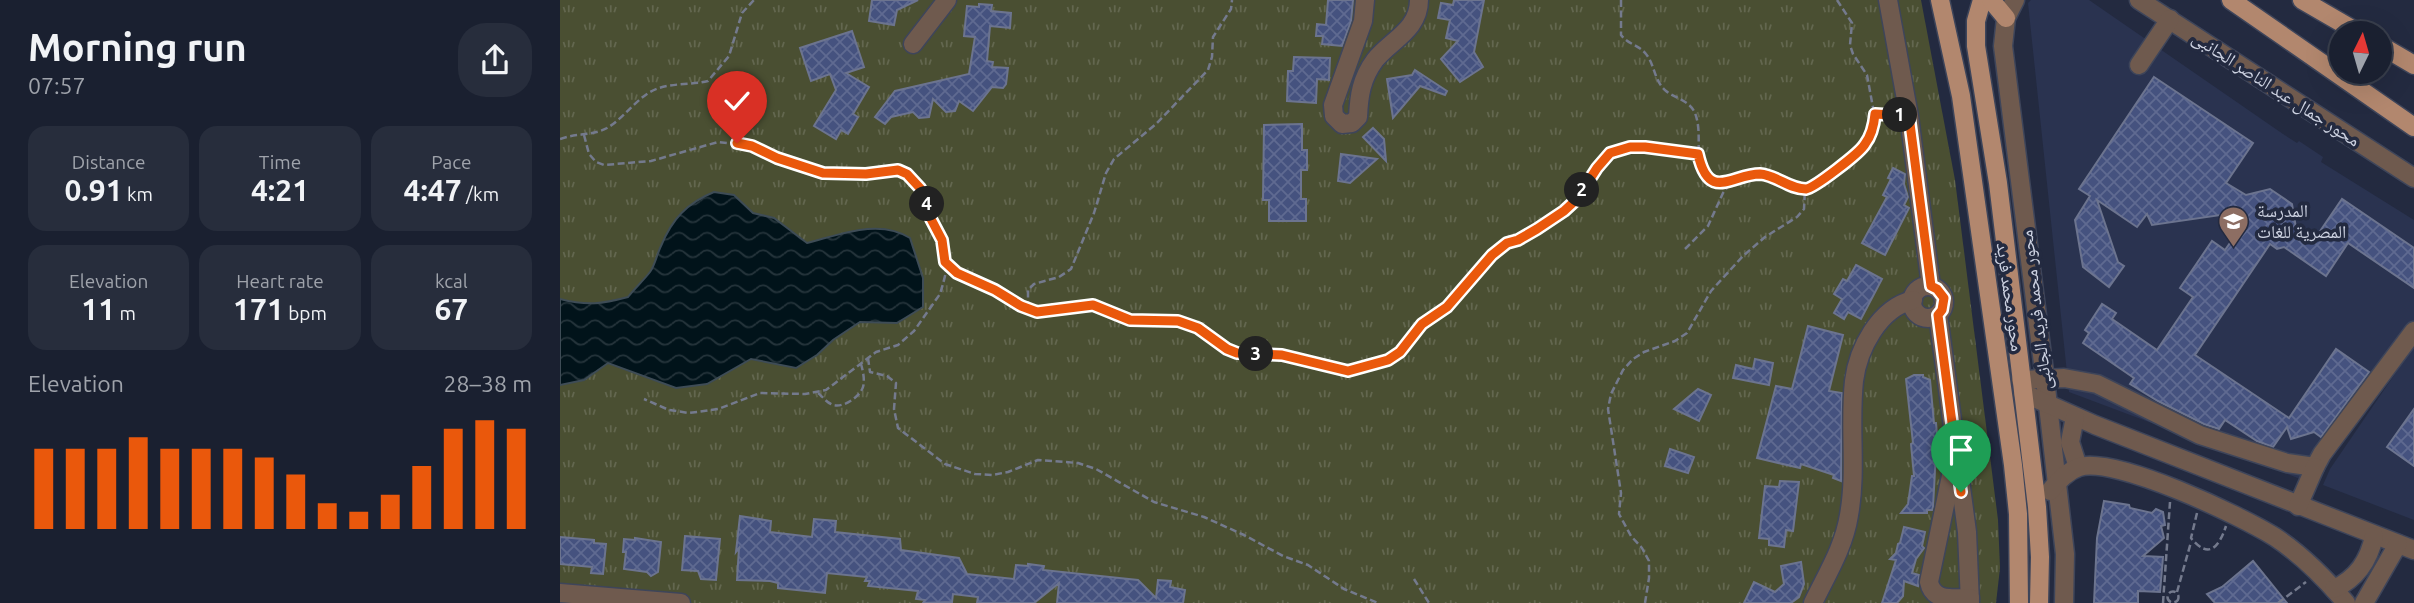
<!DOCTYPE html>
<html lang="en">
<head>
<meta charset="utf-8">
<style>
	:root { --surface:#1a2030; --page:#272d3c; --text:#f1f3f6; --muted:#9fa3ab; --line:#383e4c; --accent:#ea580c }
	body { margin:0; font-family:Ubuntu,"Noto Naskh Arabic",sans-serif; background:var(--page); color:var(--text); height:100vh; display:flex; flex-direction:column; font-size:26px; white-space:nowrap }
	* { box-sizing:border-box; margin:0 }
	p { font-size:23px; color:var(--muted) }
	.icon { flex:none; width:38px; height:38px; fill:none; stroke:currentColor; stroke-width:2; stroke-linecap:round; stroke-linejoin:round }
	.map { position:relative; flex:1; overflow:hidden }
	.panel { display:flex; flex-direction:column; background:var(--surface); width:560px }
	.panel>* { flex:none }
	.needle { width:46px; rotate:5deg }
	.controls { position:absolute; left:1769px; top:21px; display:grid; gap:14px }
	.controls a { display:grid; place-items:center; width:63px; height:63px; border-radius:50%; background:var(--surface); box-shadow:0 7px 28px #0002,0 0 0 2px var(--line); font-size:35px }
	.pin { position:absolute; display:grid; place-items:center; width:60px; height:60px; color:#fff; margin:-72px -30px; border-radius:50% 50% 50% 0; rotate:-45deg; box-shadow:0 0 7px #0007 }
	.pin .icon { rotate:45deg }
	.km { position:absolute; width:35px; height:35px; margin:-18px; border-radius:50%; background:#222; color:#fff; font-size:19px; line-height:35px; text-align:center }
	.round { display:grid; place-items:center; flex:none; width:74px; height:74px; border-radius:28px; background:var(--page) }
	.headline { display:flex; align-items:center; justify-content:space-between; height:119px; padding:0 28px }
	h1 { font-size:38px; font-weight:600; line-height:52px }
	.stats { display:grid; grid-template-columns:repeat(3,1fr); gap:10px; height:119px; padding:7px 28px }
	.stats div { display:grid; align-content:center; border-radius:18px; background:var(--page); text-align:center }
	.stats b { font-size:30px; font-weight:600 }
	.stats small { font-size:19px; font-weight:400 }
	.stats p { font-size:19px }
	.chart { height:196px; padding:14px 28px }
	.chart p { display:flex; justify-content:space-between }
	.chart svg { width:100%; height:126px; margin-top:7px; stroke:var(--accent); stroke-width:6 }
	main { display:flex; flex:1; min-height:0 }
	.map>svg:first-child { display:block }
	.built { fill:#2a3350 }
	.grass { fill:url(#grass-tufts) }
	.water { fill:url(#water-waves); stroke:#3e4c56; stroke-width:2 }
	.building { fill:url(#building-cross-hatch); stroke:#6c748f; stroke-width:2 }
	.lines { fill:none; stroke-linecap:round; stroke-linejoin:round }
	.minor-casing { stroke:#3e455a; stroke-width:21 }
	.major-casing { stroke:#3e455a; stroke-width:21 }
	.path { stroke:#747a8d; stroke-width:2.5; stroke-dasharray:7 3.5; stroke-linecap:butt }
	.minor { stroke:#6f5a4e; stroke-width:18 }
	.major { stroke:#b2876e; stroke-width:18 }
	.route-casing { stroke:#fff; stroke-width:14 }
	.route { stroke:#ea580c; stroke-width:9 }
	.labels { text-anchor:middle; stroke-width:7; stroke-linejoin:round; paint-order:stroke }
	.street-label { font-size:18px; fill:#cdd2e1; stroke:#232a40 }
	.poi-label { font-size:18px; fill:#cdd2e1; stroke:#232a40; text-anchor:start }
</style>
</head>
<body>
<main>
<section class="panel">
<div class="headline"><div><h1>Morning run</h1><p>07:57</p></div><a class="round"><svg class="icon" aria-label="share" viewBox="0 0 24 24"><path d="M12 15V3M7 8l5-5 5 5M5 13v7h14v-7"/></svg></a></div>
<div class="stats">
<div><p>Distance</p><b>0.91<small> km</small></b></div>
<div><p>Time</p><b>4:21</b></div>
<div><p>Pace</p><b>4:47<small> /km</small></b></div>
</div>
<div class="stats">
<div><p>Elevation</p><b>11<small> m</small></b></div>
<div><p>Heart rate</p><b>171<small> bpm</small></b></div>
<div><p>kcal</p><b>67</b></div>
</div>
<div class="chart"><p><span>Elevation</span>28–38 m</p>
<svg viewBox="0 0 160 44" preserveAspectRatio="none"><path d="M5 44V16M15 44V16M25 44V16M35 44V12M45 44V16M55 44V16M65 44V16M75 44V19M85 44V25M95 44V35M105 44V38M115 44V32M125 44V22M135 44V9M145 44V6M155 44V9"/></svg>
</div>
</section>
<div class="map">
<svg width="1854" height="603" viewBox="0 0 1854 603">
	<defs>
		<pattern id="grass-tufts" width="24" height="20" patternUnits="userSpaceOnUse" patternTransform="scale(1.75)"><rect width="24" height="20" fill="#4a4f32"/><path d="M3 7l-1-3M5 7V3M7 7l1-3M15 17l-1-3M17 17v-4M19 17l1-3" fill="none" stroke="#63674f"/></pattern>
		<pattern id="water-waves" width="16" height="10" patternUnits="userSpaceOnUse" patternTransform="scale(1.75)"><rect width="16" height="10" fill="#01131a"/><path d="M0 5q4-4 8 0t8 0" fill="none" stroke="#25343b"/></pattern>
		<pattern id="building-cross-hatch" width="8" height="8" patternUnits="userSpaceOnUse" patternTransform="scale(1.75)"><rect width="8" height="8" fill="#45527f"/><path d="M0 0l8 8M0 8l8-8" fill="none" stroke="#5f6a91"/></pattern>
	</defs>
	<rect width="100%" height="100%" fill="#232a40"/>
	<!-- built -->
	<g class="built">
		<polygon points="1471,0 1529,0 1723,134 1737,143 1739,141 1763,157 1761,162 1854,220 1854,326 1743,480 1509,392 1468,3"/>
		<polygon points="1854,346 1854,520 1763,485 1770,469"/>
	</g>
	<!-- grass -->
	<polygon class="grass" points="0,0 1361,0 1395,180 1438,520 1440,568 1436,603 0,603"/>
	<!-- water -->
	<path class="water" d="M154,192l20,3 19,18 21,5 33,25c32,-8 72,-25 103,-5l13,40v29l-26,16 -37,-1 -27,18 -16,15 -21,13 -45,-9 -44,25 -31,4 -68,-25 -24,17 -24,5v-86c27,7 42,5 68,-2 7,-9 15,-16 22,-25 5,-7 7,-18 11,-26 11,-27 26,-43 53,-54z"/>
	<!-- building -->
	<g class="building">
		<polygon points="312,0 358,0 337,10 334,25 309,21"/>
		<polygon points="768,0 793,0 791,21 782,46 762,44 763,36 756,36 757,24 766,25"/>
		<polygon points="894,0 924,0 914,52 923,67 900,82 881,59 898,41 886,38 890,20 878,18 881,3 893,5"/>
		<polygon points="419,4 432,5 431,11 451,13 450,28 430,26 427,61 433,62 432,67 448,68 446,84 443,88 432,87 413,111 399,101 395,111 386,112 373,99 369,117 359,118 353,112 331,117 325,124 315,117 335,91 409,74 415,37 404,36 407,6 419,7"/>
		<polygon points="292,31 304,67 286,73 309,87 293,114 298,117 288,134 281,130 276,139 254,126 276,90 270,74 251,81 240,48"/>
		<polygon points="734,57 770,58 769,80 757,79 756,103 727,101 728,71 733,71"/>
		<polygon points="855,70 887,91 885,95 860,86 833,118 827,79 852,75"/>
		<polygon points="1594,77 1693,143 1666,183 1686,195 1710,189 1732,204 1736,228 1754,240 1782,199 1854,248 1854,288 1788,243 1766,276 1724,247 1717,249 1710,244 1635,355 1729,418 1776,349 1809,372 1761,437 1754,432 1731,439 1727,427 1713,447 1697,441 1665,420 1659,429 1644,424 1598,401 1570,384 1574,378 1523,343 1529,333 1525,330 1542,304 1556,313 1552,319 1597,350 1633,297 1620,288 1652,241 1665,250 1679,230 1674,213 1592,225 1587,214 1577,227 1537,200 1558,262 1564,266 1549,287 1523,267 1515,220 1530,196 1519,189"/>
		<polygon points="742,124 742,150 747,150 747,170 741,170 741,199 746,199 746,221 709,221 709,200 703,200 704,125"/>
		<polygon points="813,128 824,139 826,161 803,137"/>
		<polygon points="781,154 817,159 790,183 778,181"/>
		<polygon points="1333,168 1345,174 1344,184 1348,197 1344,205 1349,208 1325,255 1302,243 1327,197 1323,195 1331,179 1328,178"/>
		<polygon points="1296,265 1322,279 1301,319 1288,312 1284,319 1274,313 1282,299 1274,294 1283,279 1287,281"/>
		<polygon points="1248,326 1283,335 1269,391 1282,393 1281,481 1273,478 1274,475 1241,464 1240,468 1197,458 1216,386 1232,389"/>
		<polygon points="1195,359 1213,363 1209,385 1173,378 1176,365 1193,369"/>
		<polygon points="1354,375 1363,375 1363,377 1370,380 1374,423 1376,423 1377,434 1373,507 1372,510 1367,510 1367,513 1341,513 1348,504 1352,476 1354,476 1351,444 1353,443 1346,379"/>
		<polygon points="1138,389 1151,395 1139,421 1114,409"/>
		<polygon points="1854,409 1854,466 1827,447"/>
		<polygon points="1110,449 1134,457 1128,473 1105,466"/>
		<polygon points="1220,481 1239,482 1233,531 1226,530 1224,547 1209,545 1209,539 1199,538 1205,486 1219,487"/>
		<polygon points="1544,501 1569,505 1570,508 1592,513 1596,509 1603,512 1605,525 1601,526 1604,538 1583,556 1603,557 1600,592 1578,591 1578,603 1534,603 1537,538"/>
		<polygon points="180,516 211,521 210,532 252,537 254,519 276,521 275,532 340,539 341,550 399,558 407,574 454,579 456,565 468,566 468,564 484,566 483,570 578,580 596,598 598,580 611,581 610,587 625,590 623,603 497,603 499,583 474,603 417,603 418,597 393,594 392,602 363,603 365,600 356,599 358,591 308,586 310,581 305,581 307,577 267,573 265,593 218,588 218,583 210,581 177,580 179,548 176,552"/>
		<polygon points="1344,527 1365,532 1362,546 1364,548 1356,559 1352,573 1359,575 1358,586 1344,581 1343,596 1337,603 1322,603 1336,560 1330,559 1336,553 1338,544 1340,543"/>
		<polygon points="125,536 160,539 156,580 141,579 138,571 122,570"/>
		<polygon points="0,537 34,540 34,543 46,544 43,574 31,573 32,567 0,564"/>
		<polygon points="75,538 101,542 98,572 91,576 87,572 64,569 66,552 63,552 64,539 75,540"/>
		<polygon points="1693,561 1727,603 1655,603 1647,594 1662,587"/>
		<polygon points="1241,562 1244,584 1239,597 1231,603 1184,603 1194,582 1215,592 1224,584 1221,566"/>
	</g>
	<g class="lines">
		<defs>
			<g id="minor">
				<path d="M805,0l-2,21 -30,84 1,11 8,8 10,-1 6,-6c1,-21 3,-38 17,-57 16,-20 44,-30 44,-60"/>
				<polyline points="1328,0 1349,116 1371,286"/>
				<polyline points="1455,0 1446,18 1443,46 1485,379 1505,554 1504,603"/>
				<polyline points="1579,0 1854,178"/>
				<polyline points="353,44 387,0"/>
				<polyline points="1579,65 1610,19"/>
				<circle cx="1368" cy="302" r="16"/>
				<polyline points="1378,315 1407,532 1410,603"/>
				<polyline points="1461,380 1504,378 1537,384 1640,435 1727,463 1755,467 1762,454 1854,331"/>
				<polyline points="1463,393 1535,425 1854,550"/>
				<polyline points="1515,417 1510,442 1518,467"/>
				<path d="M1392,471l-23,111c4,20 24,16 41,16"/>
				<path d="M1490,491c7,-9 18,-20 29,-24 37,-11 162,49 196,70 27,18 50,41 71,66"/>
				<polyline points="1738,506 1755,467"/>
				<path d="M1774,589c23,-11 35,-28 40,-53"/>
				<polyline points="0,593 121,603"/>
				<path d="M1253,603c14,-29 31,-56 36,-88 8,-44 0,-89 5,-134 4,-32 25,-73 59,-81"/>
				<polyline points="1804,603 1838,544"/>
			</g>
			<g id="major">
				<polyline points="1380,0 1401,96 1453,465 1458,514 1459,603"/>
				<polyline points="1422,0 1416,21 1416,46 1438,183 1477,507 1480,557 1479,603"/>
				<polyline points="1431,0 1446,18"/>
				<polyline points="1671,0 1854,127"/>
				<polyline points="1742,0 1799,33"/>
				<polyline points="1820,45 1854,65"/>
			</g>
		</defs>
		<!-- minor casing -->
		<use href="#minor" class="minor-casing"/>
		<!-- major casing -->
		<use href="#major" class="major-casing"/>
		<!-- path -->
		<g class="path">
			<path d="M1061,0v35c8,10 18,10 25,19 9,11 8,27 20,37 10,8 23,9 29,22 9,23 -4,50 15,66 16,12 34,-5 51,-4 16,0 29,15 46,14 12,-1 17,-11 25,-18 23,-20 39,-23 43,-57l17,1"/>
			<polyline points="1277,0 1292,23 1290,45 1293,54 1307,75 1314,113"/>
			<polyline points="24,135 29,154 36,162 44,165 91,161 158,142 192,146 217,158 263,173 306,174 338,170 347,174 360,189 371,219 382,240 386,272 383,284 380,294 354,331 338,345 316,352 266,390 245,394 200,393 158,409 129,413 109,410 84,399"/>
			<path d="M0,139c16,-6 32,-3 47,-11 19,-11 32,-34 52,-40 15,-5 33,-3 49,-7l21,-25 13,-43 12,-13"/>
			<polyline points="1125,249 1148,226 1163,193 1172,181"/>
			<polyline points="385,262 397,273 412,281 477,311 533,305 570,320 618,321 638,328 667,349 677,353 722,355 788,371 828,360 840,352 862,324 887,307 932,255 947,243 959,240 977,229 1004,211 1017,199 1037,168 1050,153 1070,147 1085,147 1138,154"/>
			<polyline points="468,308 468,290 474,284 499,277 511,269 534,213 546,173 554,159 596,124 648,70 652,57 653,37 671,9 672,0"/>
			<polyline points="308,358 310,372 327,376 336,383 334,409 338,428 385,464 415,474 432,475 448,472 478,460 518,463 536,469 594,502 644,517 684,535 723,556 748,565 784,589 818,603"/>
			<path d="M258,393c4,3 8,9 13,11 10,6 29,-7 32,-17 2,-7 0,-16 -2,-23"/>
			<path d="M1637,513l-6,25c18,22 28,9 35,-12"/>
			<polyline points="854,579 869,603"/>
			<circle cx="1613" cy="597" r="5.5"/>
			<polyline points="1617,592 1631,542"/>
			<polyline points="1085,603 1089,578 1089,561 1082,548 1071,536 1059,514 1061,493 1048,409 1051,394 1063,370 1073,359 1084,352 1115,341 1127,333 1151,291 1183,256 1205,237 1237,217 1244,209 1245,188"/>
			<polyline points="1603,603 1610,502"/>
			<polyline points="1718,603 1746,582"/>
		</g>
		<!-- minor -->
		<use href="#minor" class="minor"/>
		<!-- major -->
		<use href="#major" class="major"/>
	</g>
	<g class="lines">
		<defs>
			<path id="route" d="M177,143l15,3 25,12 46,15 43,1 32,-4 9,4 13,14 6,13 5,18 11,21 3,22 12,11 38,17 26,16 16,6 56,-7 37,15 48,1 20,7 29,21 10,4 45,2 66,16 40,-11 12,-8 22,-28 25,-17 45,-52 15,-12 11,-3 19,-11 27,-18 13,-12 20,-31 13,-15 20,-6h15l53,7c11,49 34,20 62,20 16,1 29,15 46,15 8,-1 54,-36 59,-45 7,-9 9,-19 10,-30l34,2 22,170 6,3 7,9 -2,12 -4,5 23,177"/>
		</defs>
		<!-- route casing -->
		<use href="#route" class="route-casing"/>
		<!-- route -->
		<use href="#route" class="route"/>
	</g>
	<!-- icons -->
	<defs>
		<symbol id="school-pin" viewBox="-11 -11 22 30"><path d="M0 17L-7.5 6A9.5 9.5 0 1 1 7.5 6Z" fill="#8d6e63" stroke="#232a40"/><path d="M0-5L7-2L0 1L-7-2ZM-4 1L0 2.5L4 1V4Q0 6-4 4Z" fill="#fff"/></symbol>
	</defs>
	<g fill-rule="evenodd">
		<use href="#school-pin" x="1656" y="204" width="35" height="47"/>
	</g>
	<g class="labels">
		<!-- street labels -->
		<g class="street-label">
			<text transform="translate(1716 89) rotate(33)" y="6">محور جمال عبد الناصر الجانبى</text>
			<text transform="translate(1450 297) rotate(82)" y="6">محور محمد فريد</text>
			<text transform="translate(1476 310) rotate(-97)" y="6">محور محمد فريد الجانبى</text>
		</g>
		<!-- poi labels -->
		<g class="poi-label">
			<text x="1697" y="217">المدرسة<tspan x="1697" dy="21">المصرية للغات</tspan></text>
		</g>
	</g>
</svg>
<div class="controls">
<a><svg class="needle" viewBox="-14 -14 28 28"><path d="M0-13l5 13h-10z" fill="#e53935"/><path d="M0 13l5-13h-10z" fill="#9fa3ab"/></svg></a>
</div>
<div class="pin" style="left:1401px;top:492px;background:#1e9e55"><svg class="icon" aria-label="arrive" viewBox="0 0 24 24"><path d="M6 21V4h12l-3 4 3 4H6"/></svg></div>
<div class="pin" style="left:177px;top:143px;background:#d93025"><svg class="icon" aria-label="check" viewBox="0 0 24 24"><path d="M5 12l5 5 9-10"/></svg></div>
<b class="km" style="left:1340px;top:115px">1</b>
<b class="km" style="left:1022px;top:190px">2</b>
<b class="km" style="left:696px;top:354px">3</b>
<b class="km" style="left:367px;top:204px">4</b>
</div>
</main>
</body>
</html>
